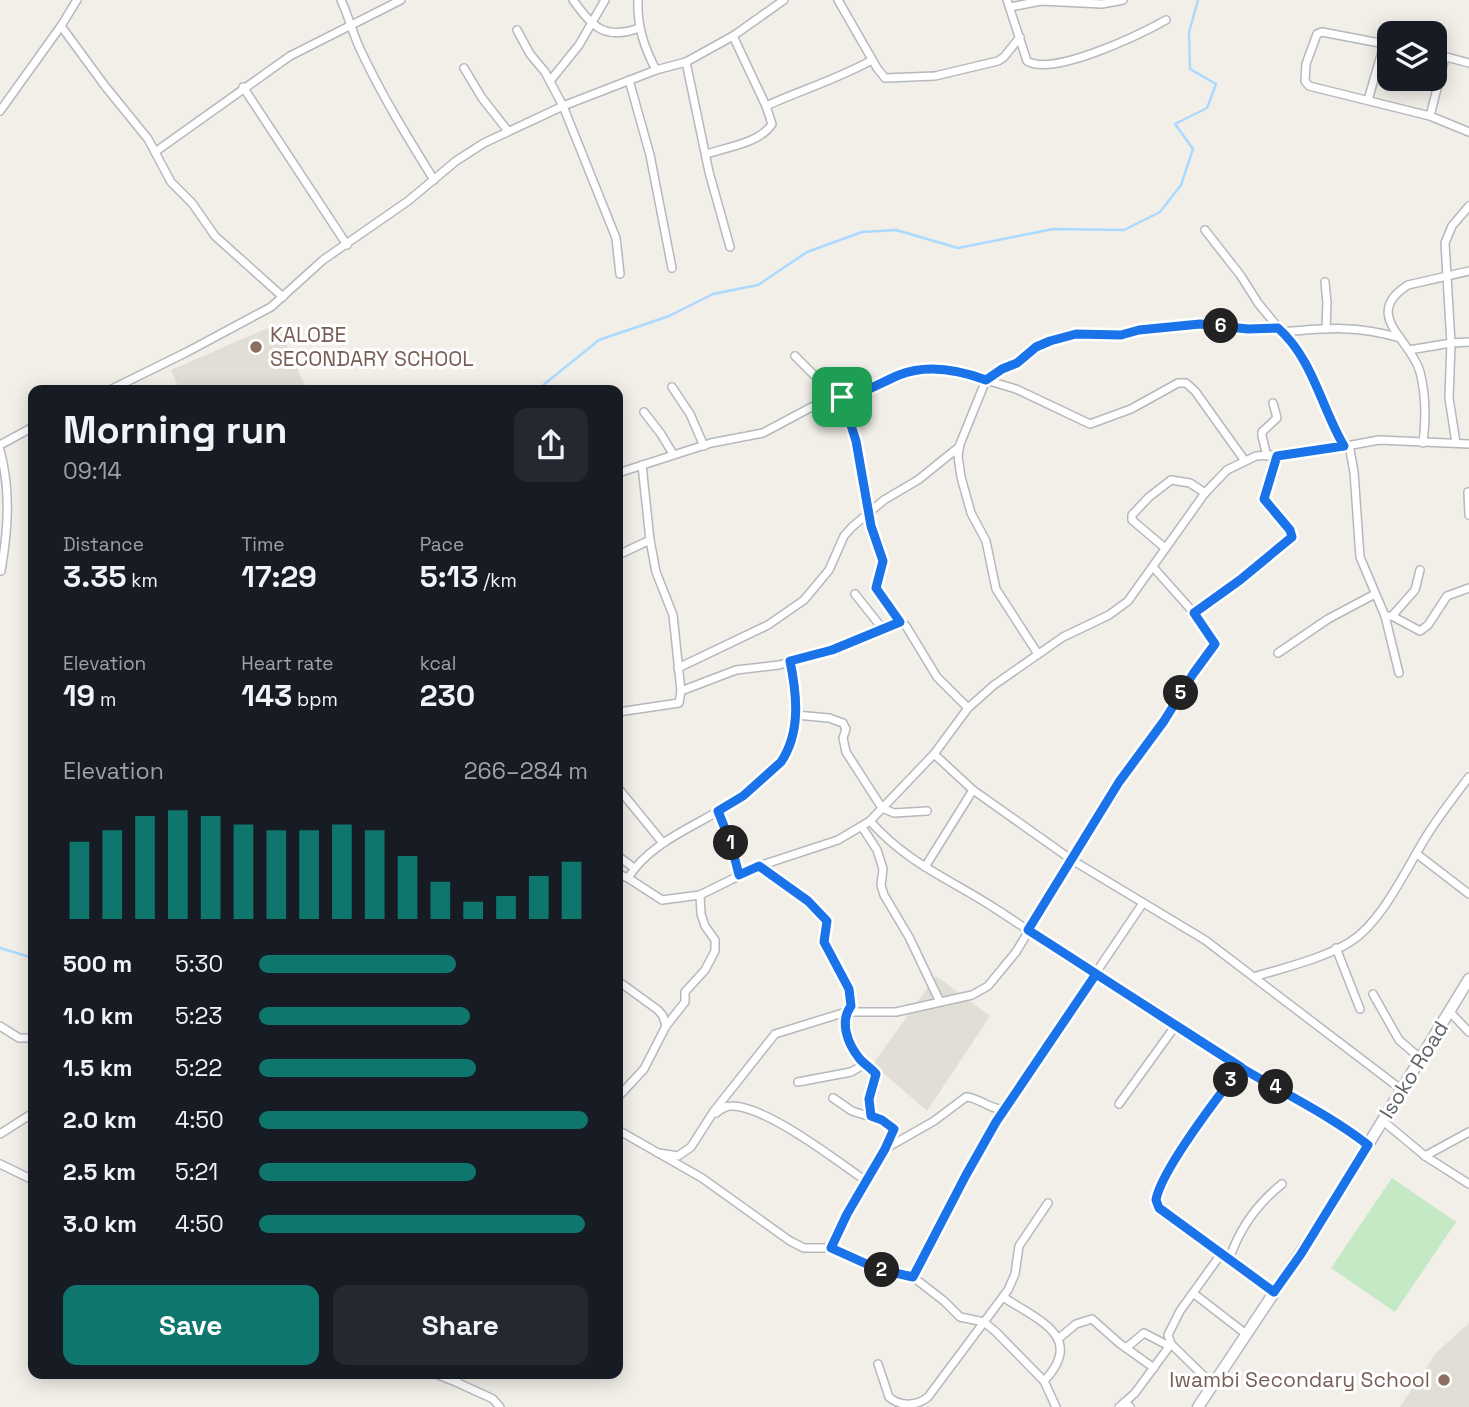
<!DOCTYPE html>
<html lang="en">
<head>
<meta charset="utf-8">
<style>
	:root { --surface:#171b24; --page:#242831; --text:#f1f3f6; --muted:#9ea1a6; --accent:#0f766e }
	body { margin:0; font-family:"Space Grotesk",sans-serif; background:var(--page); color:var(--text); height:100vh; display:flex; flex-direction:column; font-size:26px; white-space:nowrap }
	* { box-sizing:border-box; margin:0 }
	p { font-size:23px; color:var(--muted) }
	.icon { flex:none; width:38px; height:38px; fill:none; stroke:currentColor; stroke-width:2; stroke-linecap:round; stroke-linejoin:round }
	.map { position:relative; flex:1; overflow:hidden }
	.side { position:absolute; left:28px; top:385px; width:595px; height:994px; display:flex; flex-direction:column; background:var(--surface); border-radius:14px; box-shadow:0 4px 18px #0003 }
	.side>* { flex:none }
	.buttons { position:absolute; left:1377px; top:21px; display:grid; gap:14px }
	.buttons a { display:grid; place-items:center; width:70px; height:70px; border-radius:14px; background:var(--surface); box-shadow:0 4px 18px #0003; font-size:35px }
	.pin { position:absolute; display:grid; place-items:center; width:60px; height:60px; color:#fff; margin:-30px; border-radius:14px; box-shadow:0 4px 10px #0006 }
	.km { position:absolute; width:35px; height:35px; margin:-18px; border-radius:50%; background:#222; color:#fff; font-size:19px; line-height:35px; text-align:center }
	.round { display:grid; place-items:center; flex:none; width:74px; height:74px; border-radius:14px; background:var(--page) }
	.overview { display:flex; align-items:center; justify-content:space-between; height:119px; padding:0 35px }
	h1 { font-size:38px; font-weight:600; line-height:52px }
	.metrics { display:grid; grid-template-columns:repeat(3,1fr); gap:10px; height:119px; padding:7px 35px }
	.metrics div { display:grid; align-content:center }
	.metrics b { font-size:30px; font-weight:600 }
	.metrics small { font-size:19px; font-weight:400 }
	.metrics p { font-size:19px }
	.chart { height:196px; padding:14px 35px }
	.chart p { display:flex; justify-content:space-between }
	.chart svg { width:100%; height:126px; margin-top:7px; stroke:var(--accent); stroke-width:6 }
	.action { display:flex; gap:14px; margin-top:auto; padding:14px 35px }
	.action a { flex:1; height:80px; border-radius:14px; background:var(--accent); color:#fff; font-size:28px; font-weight:600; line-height:80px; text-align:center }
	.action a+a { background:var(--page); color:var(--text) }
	ul { padding:0 35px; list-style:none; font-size:23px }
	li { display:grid; grid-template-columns:112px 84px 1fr; align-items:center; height:52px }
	li i { height:18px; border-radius:9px; background:var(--accent) }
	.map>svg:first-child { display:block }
	.education { fill:#e1ded6 }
	.green { fill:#c5e8c5 }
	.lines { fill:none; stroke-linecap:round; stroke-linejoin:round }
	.stream { stroke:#aadaff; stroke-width:2.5 }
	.street-casing { stroke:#b5b8bc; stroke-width:10 }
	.secondary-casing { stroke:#b6babf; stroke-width:13 }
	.street { stroke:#fff; stroke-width:7 }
	.secondary { stroke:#fff; stroke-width:10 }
	.route-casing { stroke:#fff; stroke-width:14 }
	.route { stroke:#1a73e8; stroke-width:9 }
	.education-dot { fill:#8d6e63; stroke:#fff; stroke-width:2.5 }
	.labels { text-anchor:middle; stroke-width:6; stroke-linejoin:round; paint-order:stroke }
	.education-label { font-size:21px; fill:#785e54; stroke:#fff; text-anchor:start }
	.street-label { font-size:21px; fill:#5f6368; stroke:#fff }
</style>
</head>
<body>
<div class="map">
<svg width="1469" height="1407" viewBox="0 0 1469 1407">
	<rect width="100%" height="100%" fill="#f1efe8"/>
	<!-- education -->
	<g class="education">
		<polygon points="277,324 307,390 180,390 171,370"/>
		<polygon points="936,976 990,1016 927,1111 873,1064"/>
		<polygon points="1469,1323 1469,1407 1400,1407 1436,1353"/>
	</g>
	<!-- green -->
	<polygon class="green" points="1392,1178 1456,1222 1395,1312 1331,1268"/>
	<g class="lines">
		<!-- stream -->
		<g class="stream">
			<polyline points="537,390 599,340 669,316 713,294 758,285 807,252 862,232 896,230 958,248 1053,229 1124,230 1160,212 1181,185 1193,149 1175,124 1207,108 1216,84 1190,69 1189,32 1198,0"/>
			<polyline points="0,948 33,958"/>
		</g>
		<defs>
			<g id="street">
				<path d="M341,0c8,17 12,35 20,51 21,45 47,87 73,129"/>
				<path d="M573,0c19,26 31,41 66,28"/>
				<path d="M638,0c-1,26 6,47 18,70"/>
				<polyline points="838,0 877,68 885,78 935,76 998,61 1004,57 1020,37"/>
				<path d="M1007,0l20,61c26,16 114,-27 139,-41"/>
				<polyline points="1010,7 1041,1 1102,4 1123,0"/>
				<polyline points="61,26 105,86 148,139 171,182 192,203 215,236 283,297"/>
				<polyline points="517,30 530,54 545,72 563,106 616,238 620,274"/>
				<polyline points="1390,45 1322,32 1317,34 1306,64 1305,81 1309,86 1430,116 1469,132"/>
				<polyline points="1435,54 1469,63"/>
				<polyline points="686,62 709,172 730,247"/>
				<polyline points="464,68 482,98 508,131"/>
				<polyline points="629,80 650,155 672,268"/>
				<polyline points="550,81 579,45 605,0"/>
				<polyline points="243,87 347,245"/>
				<polyline points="1368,100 1384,45"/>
				<path d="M766,106c35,-16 72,-27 106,-46"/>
				<polyline points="0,111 61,26 77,0"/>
				<polyline points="1430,116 1445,57"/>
				<polyline points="155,152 290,56 401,0"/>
				<path d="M707,154c20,-7 53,-11 65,-30l-6,-18 -33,-70"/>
				<polyline points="1205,230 1241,276 1258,303 1299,353 1310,370 1331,423 1344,446"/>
				<polyline points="1325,282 1327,303 1326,329"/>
				<path d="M1283,332c43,-4 75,-7 117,6"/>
				<polyline points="1409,350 1451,343 1469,342"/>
				<polyline points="795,356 820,381 831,399"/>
				<polyline points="672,387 690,414 704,446"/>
				<polyline points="110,390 187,352 271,307 323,260 408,201 456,161 484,143 563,106 656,70 686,62 733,36 784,0"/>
				<polyline points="842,397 856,441 871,526 883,561 876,588 900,622"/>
				<polyline points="644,412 661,434 673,454"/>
				<path d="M1423,443c3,-24 3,-48 -3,-71 -9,-33 -59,-57 -12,-87l61,-14"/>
				<polyline points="1456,443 1449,398 1451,343 1445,243 1452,226 1469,206"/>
				<polyline points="0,445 33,427"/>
				<polyline points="1349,445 1354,472 1360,557 1385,616 1399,673"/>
				<path d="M0,450c11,41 8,80 1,121"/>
				<polyline points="1267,456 1262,436 1262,432 1277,418 1273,403"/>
				<polyline points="618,473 711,443 763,433 821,402 865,392 898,376 919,370 956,371 1016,389 1090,424 1131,409 1178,383 1186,383 1195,391 1245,461"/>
				<polyline points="1468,492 1469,515"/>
				<polyline points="1165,548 1132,520 1132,515 1149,497 1171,480 1190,483 1205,493"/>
				<polyline points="618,555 650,540"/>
				<polyline points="855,594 882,628"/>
				<polyline points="1194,613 1240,580 1292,537 1290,530 1264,499 1277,456"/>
				<polyline points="1385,616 1392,616 1420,631 1428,625 1447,596 1469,588"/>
				<polyline points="1392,616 1415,590 1420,570"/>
				<polyline points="1278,653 1328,619 1375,594"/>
				<polyline points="1038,654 996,589 986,541 971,513 961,477 958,456 960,444 986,380 1002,369 1017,363 1036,347 1050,340 1076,334 1121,335 1153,328 1200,324 1248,329 1278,328"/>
				<polyline points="678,668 768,625 804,600 829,570 844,536 852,527 884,500 918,480 959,447"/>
				<polyline points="681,691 736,670 779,665 819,654 900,622 906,626 937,677 968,708"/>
				<polyline points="618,712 679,703 681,691 673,615 656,572 650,540 642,465"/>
				<polyline points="796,715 829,718 843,723 846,729 843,738 846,752 882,808 894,813 927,811"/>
				<polyline points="934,754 973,790 1072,860 1205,940 1402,1090"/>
				<polyline points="618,788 663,843"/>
				<polyline points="718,811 731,843 739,875"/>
				<path d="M870,821c38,43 80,58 126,88 81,53 162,108 245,158 43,26 87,48 127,78"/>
				<polyline points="862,827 877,850 883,869 881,885 884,895 909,937 940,1002"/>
				<polyline points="1417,854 1469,894"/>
				<polyline points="618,856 634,868"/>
				<path d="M759,866l49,35 19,20 -4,21 26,47 2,17c-11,16 -3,38 8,52 5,6 12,10 17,16l-7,25 2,18 18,7 5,5 -9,20"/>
				<polyline points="925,867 973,790"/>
				<polyline points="618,874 628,878 662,900 700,895 759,866 838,840 870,821 934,754 968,708 994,685 1063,637 1109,615 1128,601 1205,493 1227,470 1256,456 1308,453 1379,440 1469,444"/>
				<path d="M628,878c16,-26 45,-42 71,-56 23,-12 43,-26 63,-43 6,-6 14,-11 20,-18 21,-27 15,-70 8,-100"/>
				<polyline points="1336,948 1360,1009"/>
				<path d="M1254,977c29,-9 71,-19 96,-35 34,-21 59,-80 81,-113 12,-18 25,-35 38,-52"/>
				<polyline points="618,981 658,1010 663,1016 666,1026"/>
				<polyline points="1373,994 1399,1040 1421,1059"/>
				<polyline points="1450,1012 1469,1032"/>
				<polyline points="0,1026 19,1038 33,1038"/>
				<path d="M1241,1067c-21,28 -80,102 -85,133l3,7 115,84"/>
				<polyline points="798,1082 851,1072 865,1064"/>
				<polyline points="618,1097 644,1069 666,1026 685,1002 685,992 705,970 715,951 715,940 705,926 701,914 700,895"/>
				<polyline points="833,1098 852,1111 871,1117"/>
				<polyline points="1119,1104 1176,1025"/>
				<path d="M716,1113c5,-4 9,-7 15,-7 34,-1 106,55 135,75"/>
				<polyline points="1383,1121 1425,1156 1469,1184"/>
				<polyline points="618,1130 702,1178 790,1241 804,1248 830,1248 867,1265 913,1277 944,1301 960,1317 984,1322 996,1332 1044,1381 1056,1407"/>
				<polyline points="0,1134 33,1113"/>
				<polyline points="658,1153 678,1156 691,1147 714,1111 775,1034 846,1012 896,1012 972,995 988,986 1016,952 1119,782 1148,744 1215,644 1194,613 1153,567"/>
				<polyline points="1425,1156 1469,1132"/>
				<polyline points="0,1164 33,1180"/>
				<path d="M830,1248l17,-34 38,-65 49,-28 32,-24c15,1 23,13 38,12"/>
				<path d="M1229,1260c10,-31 28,-56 53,-76"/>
				<polyline points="913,1277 966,1176 1004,1109 1143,903"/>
				<polyline points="1193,1293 1246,1334"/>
				<path d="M1003,1297c35,23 83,40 41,84"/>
				<polyline points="1058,1339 1076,1324 1092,1319 1119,1343 1154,1368"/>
				<polyline points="1126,1348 1144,1333 1169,1346"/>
				<path d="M878,1364l11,33c11,10 28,9 39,0l80,-107 7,-16 4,-28 29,-43"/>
				<polyline points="436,1374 456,1382"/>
				<polyline points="459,1374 456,1382 493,1399 500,1407"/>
				<polyline points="1212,1384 1171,1344 1168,1335 1180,1311 1221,1254"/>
				<polyline points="1125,1402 1135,1393 1171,1344"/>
				<polyline points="1119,1407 1125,1402 1130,1407"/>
			</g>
			<polyline id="secondary" points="1198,1407 1319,1225 1469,979"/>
		</defs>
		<!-- street casing -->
		<use href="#street" class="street-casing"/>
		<!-- secondary casing -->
		<use href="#secondary" class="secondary-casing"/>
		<!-- street -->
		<use href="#street" class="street"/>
		<!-- secondary -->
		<use href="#secondary" class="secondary"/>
	</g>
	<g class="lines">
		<defs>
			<path id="route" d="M842,397l14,44 15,85 12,35 -7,27 24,34 -68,28 -42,11c7,34 11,71 -9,101l-38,34 -25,15 13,33 8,31 20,-9 49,35 19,20 -3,21 25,47 2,17c-12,16 -3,38 8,52 5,6 12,10 17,16l-7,25 2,17 11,4 12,9 -9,20 -38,65 -16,34 47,21 35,8 53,-102 30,-53 100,-148 145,93c-21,27 -80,103 -85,133l3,8 115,84 27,-38 67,-109c-40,-31 -85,-52 -128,-78 -71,-45 -141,-92 -212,-137l91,-148 45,-61 29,-47 22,-30 -21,-31 46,-33 52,-43 -2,-7 -26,-31 13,-43 67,-10c-23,-39 -31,-87 -66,-118l-30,1 -48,-5 -61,6 -18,5 -45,-1 -26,7 -14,6 -19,16 -15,6 -16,11c-27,-10 -59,-16 -87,-5 -19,8 -36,19 -57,22"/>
		</defs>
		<!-- route casing -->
		<use href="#route" class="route-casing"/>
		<!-- route -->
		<use href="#route" class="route"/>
	</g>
	<!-- markers -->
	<g class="education-dot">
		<circle cx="256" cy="347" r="7"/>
		<circle cx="1444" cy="1380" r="7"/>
	</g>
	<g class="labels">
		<!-- education labels -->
		<g class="education-label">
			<text x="270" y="342">KALOBE<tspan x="270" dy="24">SECONDARY SCHOOL</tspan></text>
			<text x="1430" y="1387" text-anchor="end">Iwambi Secondary School</text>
		</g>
		<!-- street labels -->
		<g class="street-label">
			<text transform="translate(1414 1070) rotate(-58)" y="7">Isoko Road</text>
		</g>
	</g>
</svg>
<div class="buttons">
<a><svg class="icon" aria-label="layers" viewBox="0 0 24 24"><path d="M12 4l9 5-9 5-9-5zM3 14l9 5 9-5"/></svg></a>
</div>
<div class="pin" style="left:842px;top:397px;background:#1e9e55"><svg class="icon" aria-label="arrive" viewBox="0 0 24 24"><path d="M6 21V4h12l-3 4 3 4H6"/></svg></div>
<b class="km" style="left:731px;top:843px">1</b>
<b class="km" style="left:882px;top:1270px">2</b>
<b class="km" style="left:1231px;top:1080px">3</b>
<b class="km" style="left:1276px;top:1087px">4</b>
<b class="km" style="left:1181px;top:693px">5</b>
<b class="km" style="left:1221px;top:326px">6</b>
<section class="side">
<div class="overview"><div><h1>Morning run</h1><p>09:14</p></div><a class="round"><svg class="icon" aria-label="share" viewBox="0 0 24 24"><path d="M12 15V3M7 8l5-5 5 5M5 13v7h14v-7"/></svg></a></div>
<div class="metrics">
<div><p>Distance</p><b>3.35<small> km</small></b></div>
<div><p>Time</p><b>17:29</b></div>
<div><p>Pace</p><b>5:13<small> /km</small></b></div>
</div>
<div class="metrics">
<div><p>Elevation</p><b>19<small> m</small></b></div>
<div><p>Heart rate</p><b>143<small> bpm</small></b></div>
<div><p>kcal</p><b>230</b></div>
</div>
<div class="chart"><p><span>Elevation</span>266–284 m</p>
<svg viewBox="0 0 160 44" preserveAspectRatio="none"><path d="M5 44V17M15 44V13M25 44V8M35 44V6M45 44V8M55 44V11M65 44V13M75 44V13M85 44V11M95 44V13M105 44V22M115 44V31M125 44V38M135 44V36M145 44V29M155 44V24"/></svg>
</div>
<ul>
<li><b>500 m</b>5:30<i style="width:60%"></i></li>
<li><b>1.0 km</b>5:23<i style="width:64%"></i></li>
<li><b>1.5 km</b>5:22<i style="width:66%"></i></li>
<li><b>2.0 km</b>4:50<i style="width:100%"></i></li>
<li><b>2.5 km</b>5:21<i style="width:66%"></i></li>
<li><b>3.0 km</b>4:50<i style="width:99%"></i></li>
</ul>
<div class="action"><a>Save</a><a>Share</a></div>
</section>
</div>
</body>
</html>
